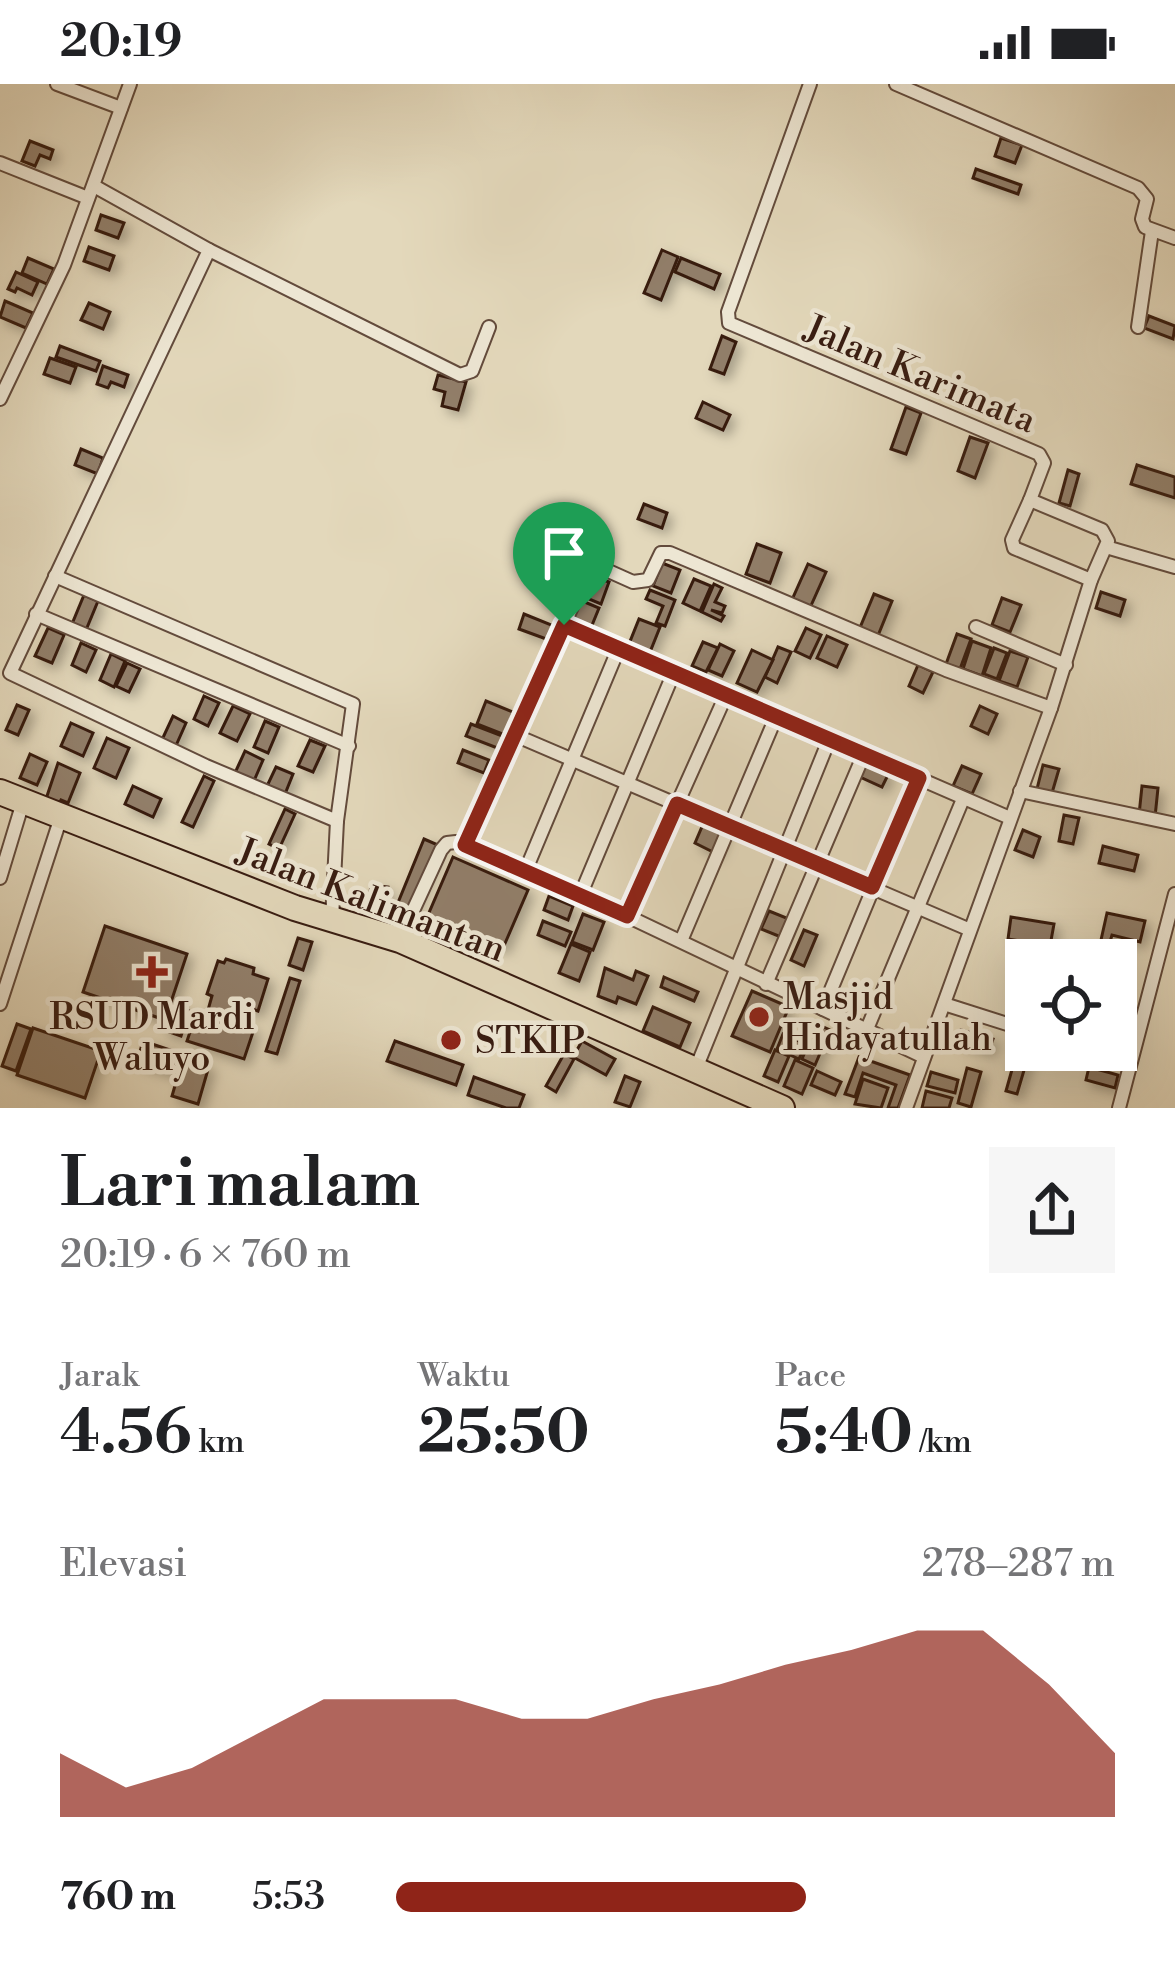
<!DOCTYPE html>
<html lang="id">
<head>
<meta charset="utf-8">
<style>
	:root { --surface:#fff; --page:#f6f6f6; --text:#202124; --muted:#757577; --accent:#8f2418 }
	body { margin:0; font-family:"Libre Bodoni",serif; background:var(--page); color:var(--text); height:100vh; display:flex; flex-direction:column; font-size:45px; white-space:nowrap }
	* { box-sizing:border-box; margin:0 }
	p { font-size:39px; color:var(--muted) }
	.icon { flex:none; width:66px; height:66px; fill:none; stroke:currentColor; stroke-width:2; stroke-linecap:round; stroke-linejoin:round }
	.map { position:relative; height:1024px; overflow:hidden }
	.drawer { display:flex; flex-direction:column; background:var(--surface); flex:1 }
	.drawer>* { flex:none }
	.tools { position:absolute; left:1005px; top:855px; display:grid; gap:24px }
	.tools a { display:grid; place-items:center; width:132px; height:132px; border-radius:0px; background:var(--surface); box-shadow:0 12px 48px #0002; font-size:60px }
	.pin { position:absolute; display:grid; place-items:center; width:102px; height:102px; color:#fff; margin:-123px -51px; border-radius:50% 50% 50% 0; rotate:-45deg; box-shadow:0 0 12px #0007 }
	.pin .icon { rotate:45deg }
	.round { display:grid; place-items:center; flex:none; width:126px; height:126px; border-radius:0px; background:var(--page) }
	.head { display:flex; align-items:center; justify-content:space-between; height:204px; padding:0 60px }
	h1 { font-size:66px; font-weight:700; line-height:90px }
	.metrics { display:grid; grid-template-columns:repeat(3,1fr); gap:18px; height:204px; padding:12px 60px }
	.metrics div { display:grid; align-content:center }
	.metrics b { font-size:60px; font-weight:700 }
	.metrics small { font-size:33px; font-weight:400 }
	.metrics p { font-size:33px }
	.chart { height:336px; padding:24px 60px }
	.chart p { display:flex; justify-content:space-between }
	.chart svg { width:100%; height:216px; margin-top:12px; fill:var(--accent); opacity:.7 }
	ul { padding:0 60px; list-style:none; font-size:39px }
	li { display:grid; grid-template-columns:192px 144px 1fr; align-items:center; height:90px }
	li i { height:30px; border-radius:15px; background:var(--accent) }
	.status { display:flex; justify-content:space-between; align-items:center; height:84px; padding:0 60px; background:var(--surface); direction:ltr }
	.status svg { height:33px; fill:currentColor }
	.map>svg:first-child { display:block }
	.building { fill:#917e69; stroke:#381c11; stroke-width:3; filter:url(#shadow) }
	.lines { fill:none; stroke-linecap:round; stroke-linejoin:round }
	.street-casing { stroke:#634b3c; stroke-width:16 }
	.highway-casing { stroke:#381c11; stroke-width:28 }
	.street { stroke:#ede6d3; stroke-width:12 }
	.highway { stroke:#e3d8bb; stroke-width:24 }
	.route-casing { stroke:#fff; stroke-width:24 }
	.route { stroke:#8f2418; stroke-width:15 }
	.poi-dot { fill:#8f2418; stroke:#ede6d3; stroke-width:4.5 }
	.labels { text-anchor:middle; stroke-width:9; stroke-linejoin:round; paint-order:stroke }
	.street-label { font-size:36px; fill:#381c11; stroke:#ede6d3 }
	.poi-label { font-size:36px; fill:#381c11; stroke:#ede6d3; text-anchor:start }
</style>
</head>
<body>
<div class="status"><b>20:19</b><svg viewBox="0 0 49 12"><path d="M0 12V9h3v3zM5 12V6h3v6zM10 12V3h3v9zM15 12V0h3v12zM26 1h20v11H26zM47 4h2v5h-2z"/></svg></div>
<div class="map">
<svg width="1175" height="1024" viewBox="0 0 1175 1024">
	<defs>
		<filter id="shadow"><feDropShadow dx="5.5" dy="5.5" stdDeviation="6" flood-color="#0004"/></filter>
	</defs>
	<rect width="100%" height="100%" fill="#e3d8bb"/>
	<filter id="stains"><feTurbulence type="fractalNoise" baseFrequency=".00167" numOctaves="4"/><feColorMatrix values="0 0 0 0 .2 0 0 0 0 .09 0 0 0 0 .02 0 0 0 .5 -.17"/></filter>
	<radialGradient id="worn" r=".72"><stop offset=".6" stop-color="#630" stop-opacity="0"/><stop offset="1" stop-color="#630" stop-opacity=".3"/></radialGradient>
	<!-- building -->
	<g class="building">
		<polygon points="1001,54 1022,61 1015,79 995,72"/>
		<polygon points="30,57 53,66 50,75 40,71 35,82 22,77"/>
		<polygon points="976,85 1021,101 1018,110 973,94"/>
		<polygon points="101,131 124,139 118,154 96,146"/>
		<polygon points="89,163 114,172 109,186 84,177"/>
		<polygon points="662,166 678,173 661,216 644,209"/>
		<polygon points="28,174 54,185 47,200 22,189"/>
		<polygon points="681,174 720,190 714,205 675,188"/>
		<polygon points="16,188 38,198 32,211 17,204 15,208 8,205"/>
		<polygon points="5,217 33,229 26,244 0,233"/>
		<polygon points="89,219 110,228 103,245 81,236"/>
		<polygon points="1149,232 1175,242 1173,255 1144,244"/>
		<polygon points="722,252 736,258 724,290 710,285"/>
		<polygon points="60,262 100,277 96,287 56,273"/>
		<polygon points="50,274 76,283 70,299 44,290"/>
		<polygon points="103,282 128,291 124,303 111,298 108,304 97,300"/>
		<polygon points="438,291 466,298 458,326 442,322 445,308 434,305"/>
		<polygon points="703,318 730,331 723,346 696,334"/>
		<polygon points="906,323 921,329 906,370 891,365"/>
		<polygon points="970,353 988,359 975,394 958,387"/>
		<polygon points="81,365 103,374 98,390 75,381"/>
		<polygon points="1137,381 1175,393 1175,414 1131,400"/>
		<polygon points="1068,386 1079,390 1070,422 1059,419"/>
		<polygon points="644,420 667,429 662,444 638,435"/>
		<polygon points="757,460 781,469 770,499 746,490"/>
		<polygon points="662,479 680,486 671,509 653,502"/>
		<polygon points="808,480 826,488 809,526 791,518"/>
		<polygon points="555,488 566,492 560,521 544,515"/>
		<polygon points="592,492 609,498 601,520 584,513"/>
		<polygon points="694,495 711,502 700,527 683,519"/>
		<polygon points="714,500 722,504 715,518 725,522 722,529 711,526 724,532 721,537 702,528"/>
		<polygon points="650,506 675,516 665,542 656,539 663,522 646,515"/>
		<polygon points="1101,508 1125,516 1120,532 1096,524"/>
		<polygon points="874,510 892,517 877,554 859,546"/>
		<polygon points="84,511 98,517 86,546 72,540"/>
		<polygon points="1002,514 1021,521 1010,548 992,541"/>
		<polygon points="580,516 599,524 590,546 571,539"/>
		<polygon points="524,530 554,542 549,556 519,545"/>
		<polygon points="639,535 660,543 650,568 629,560"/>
		<polygon points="48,544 64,551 52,579 35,572"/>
		<polygon points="806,544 821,551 810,574 795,567"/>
		<polygon points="957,550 971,555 960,585 946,580"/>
		<polygon points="827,552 847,561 837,583 817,574"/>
		<polygon points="972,557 991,564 982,592 963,585"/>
		<polygon points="703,558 718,564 706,588 692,582"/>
		<polygon points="81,559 96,566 86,588 72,581"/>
		<polygon points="720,560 734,567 722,592 708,586"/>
		<polygon points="778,563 791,568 777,599 765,593"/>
		<polygon points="994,564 1007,569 997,595 984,590"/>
		<polygon points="752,566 773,576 757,608 737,599"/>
		<polygon points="1010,567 1028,573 1017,603 999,597"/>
		<polygon points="111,570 125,577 114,603 100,596"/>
		<polygon points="127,579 140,585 129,608 116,602"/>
		<polygon points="918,581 933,588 923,609 909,602"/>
		<polygon points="204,612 219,619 208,642 194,635"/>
		<polygon points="486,617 513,628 505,651 477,640"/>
		<polygon points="17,621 29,626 18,651 6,646"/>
		<polygon points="233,622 250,630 237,657 220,649"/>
		<polygon points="980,622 997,630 988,650 971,642"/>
		<polygon points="173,632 186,639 174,666 160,660"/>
		<polygon points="265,637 279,643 268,669 254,663"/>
		<polygon points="71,639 93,649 83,672 61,662"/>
		<polygon points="471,640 505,653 500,665 466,652"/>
		<polygon points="107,654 129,664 116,694 94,684"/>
		<polygon points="310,656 325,662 313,688 298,682"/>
		<polygon points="463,666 489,676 484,689 458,679"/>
		<polygon points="245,667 263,676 253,699 234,691"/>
		<polygon points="30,670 47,678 37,701 20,694"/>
		<polygon points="58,679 80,689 68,719 61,716 56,726 44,721"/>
		<polygon points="866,679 889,689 882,703 860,693"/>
		<polygon points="1043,681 1059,685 1052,709 1037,705"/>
		<polygon points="962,682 981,690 972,710 953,702"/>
		<polygon points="276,683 293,690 285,710 267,702"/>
		<polygon points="204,692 214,697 193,743 182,738"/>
		<polygon points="133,702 161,715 153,733 125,720"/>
		<polygon points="1142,702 1158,704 1155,733 1139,731"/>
		<polygon points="285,725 295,730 279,765 269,760"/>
		<polygon points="1064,731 1079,734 1073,760 1059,757"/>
		<polygon points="704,738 724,747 715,769 695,759"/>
		<polygon points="1023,746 1040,753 1033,773 1015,766"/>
		<polygon points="424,755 438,761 409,832 395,826"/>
		<polygon points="1103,762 1138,771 1134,787 1099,779"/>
		<polygon points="453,773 528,806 503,864 428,831"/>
		<polygon points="371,801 388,803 384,834 367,832"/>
		<polygon points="549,812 573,822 568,836 544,826"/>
		<polygon points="769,827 789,835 781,853 761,845"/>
		<polygon points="1107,829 1145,837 1140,858 1112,851 1110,858 1101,856"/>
		<polygon points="583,830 604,838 593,866 572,858"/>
		<polygon points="1011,833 1054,840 1050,862 1008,855"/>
		<polygon points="543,837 571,848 565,862 538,851"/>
		<polygon points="105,842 187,870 165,936 83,908"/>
		<polygon points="804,846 817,851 804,882 791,876"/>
		<polygon points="298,854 312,858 303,886 289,881"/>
		<polygon points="571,860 590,868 579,897 559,889"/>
		<polygon points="226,875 254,884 253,890 268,895 258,927 243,922 238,936 208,926 212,912 207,910 218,877 224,879"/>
		<polygon points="605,884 633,896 636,887 648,892 636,920 618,913 616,919 598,912"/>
		<polygon points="664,893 698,908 694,917 661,903"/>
		<polygon points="290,894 300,897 277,970 266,967"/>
		<polygon points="752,907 789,923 770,968 732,952"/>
		<polygon points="172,922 189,927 181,952 164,946"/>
		<polygon points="653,923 690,939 680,963 643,947"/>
		<polygon points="197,927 254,945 244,975 187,957"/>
		<polygon points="17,940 31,945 16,987 2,982"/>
		<polygon points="817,940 830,946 815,981 802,975"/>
		<polygon points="33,944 101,967 85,1014 17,991"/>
		<polygon points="961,946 993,955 989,967 958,958"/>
		<polygon points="783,950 806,960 799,975 777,965"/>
		<polygon points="143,957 182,970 176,990 137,978"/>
		<polygon points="395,957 463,981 456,1001 387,977"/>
		<polygon points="582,957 615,975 606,991 573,973"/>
		<polygon points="1020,957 1026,958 1026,966 1030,966 1017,1010 1006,1007"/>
		<polygon points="775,966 789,972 778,998 764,992"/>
		<polygon points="564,970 574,975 556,1008 546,1002"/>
		<polygon points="859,973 910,991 898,1024 888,1024 896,1001 863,989 855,1013 845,1010"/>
		<polygon points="183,974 209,982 198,1020 172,1012"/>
		<polygon points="795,976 813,984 802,1010 784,1002"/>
		<polygon points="1089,983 1118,991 1115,1004 1086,996"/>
		<polygon points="967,984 981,988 971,1023 958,1019"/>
		<polygon points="817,987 841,998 835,1011 811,1001"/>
		<polygon points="931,988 958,996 955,1009 927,1002"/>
		<polygon points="625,992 640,998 630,1023 615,1018"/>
		<polygon points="474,993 524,1011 519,1024 506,1024 468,1011"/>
		<polygon points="863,995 888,1004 881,1024 855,1020"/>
		<polygon points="926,1007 952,1014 949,1024 922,1024"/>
	</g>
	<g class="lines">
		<defs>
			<g id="street">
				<polyline points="57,0 121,24"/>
				<polyline points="810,0 728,228 729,239 1039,370 1044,379 1030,416 1102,446 1108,457 1091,496 1051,624 906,1024"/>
				<polyline points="896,0 1138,104 1147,115 1142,135 1145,143 1175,154"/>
				<polyline points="0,79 88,114"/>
				<polyline points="94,102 209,166 10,589 206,682 337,737"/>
				<polyline points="209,166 460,291 472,287 489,243"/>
				<polyline points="1138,243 1152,147"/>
				<polyline points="0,315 64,181 130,0"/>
				<polyline points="1030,416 1012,456 1014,464 1091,496"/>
				<polyline points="1106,463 1175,483"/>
				<polyline points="55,492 353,620 337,737 332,835"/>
				<polyline points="36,530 349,662"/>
				<polyline points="564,541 674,588 580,812"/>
				<polyline points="976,543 1066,581"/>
				<polyline points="674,588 1010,734"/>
				<polyline points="517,652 968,845"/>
				<polyline points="1020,707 1175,740"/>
				<polyline points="465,761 589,485 595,481 633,498 648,496 661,469 670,469 946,586 1051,624"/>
				<polyline points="525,788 618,566"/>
				<polyline points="0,794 23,718"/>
				<polyline points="627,832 726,611"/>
				<polyline points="400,855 441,766 447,759 456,758 627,832 924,973"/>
				<polyline points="681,857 776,633"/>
				<polyline points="766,900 864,670"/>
				<polyline points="0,920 61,733"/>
				<polyline points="944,920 1026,946"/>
				<polyline points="823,925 919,694"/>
				<polyline points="867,945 963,715"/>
				<polyline points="1093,966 1131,977"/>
				<polyline points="695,987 829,656"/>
				<polyline points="1119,1024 1175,810"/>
			</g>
			<polyline id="highway" points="0,708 295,824 400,856 782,1024"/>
		</defs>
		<!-- street casing -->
		<use href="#street" class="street-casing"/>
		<!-- highway casing -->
		<use href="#highway" class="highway-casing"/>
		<!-- street -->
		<use href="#street" class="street"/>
		<!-- highway -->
		<use href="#highway" class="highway"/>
	</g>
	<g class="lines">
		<defs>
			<polygon id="route" points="564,541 919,694 872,803 677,720 627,832 465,761"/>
		</defs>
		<!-- route casing -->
		<use href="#route" class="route-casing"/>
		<!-- route -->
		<use href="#route" class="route"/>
	</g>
	<!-- markers -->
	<g class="poi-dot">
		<path d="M146 870h12v12h12v12h-12v12h-12v-12h-12v-12h12z"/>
		<circle cx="759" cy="933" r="12"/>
		<circle cx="451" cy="956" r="12"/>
	</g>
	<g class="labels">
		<!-- street labels -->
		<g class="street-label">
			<text transform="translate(921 289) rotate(23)" y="13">Jalan Karimata</text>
			<text transform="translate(372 815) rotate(21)" y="13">Jalan Kalimantan</text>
		</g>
		<!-- poi labels -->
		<g class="poi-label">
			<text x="783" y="925">Masjid<tspan x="783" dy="41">Hidayatullah</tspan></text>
			<text x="152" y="945" text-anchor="middle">RSUD Mardi<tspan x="152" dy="41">Waluyo</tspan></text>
			<text x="475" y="969">STKIP</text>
		</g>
	</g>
	<rect width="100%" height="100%" filter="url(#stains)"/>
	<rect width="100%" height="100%" fill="url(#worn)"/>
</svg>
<div class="tools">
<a><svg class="icon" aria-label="locate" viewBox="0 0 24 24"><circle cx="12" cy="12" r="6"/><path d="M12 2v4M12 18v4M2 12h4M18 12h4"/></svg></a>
</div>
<div class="pin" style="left:564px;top:541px;background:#1e9e55"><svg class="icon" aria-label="arrive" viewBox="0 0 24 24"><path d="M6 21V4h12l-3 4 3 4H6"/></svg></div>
</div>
<section class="drawer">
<div class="head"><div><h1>Lari malam</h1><p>20:19 · 6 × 760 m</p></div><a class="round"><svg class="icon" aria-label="share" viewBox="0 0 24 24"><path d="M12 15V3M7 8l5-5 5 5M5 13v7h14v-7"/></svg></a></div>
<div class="metrics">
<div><p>Jarak</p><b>4.56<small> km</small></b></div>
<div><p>Waktu</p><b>25:50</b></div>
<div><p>Pace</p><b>5:40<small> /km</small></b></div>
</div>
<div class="chart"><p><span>Elevasi</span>278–287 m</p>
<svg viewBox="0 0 160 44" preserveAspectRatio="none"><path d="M0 44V31L10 38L20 34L30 27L40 20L50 20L60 20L70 24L80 24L90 20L100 17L110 13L120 10L130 6L140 6L150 17L160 31V44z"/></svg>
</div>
<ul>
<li><b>760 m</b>5:53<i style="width:57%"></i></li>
</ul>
</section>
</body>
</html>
